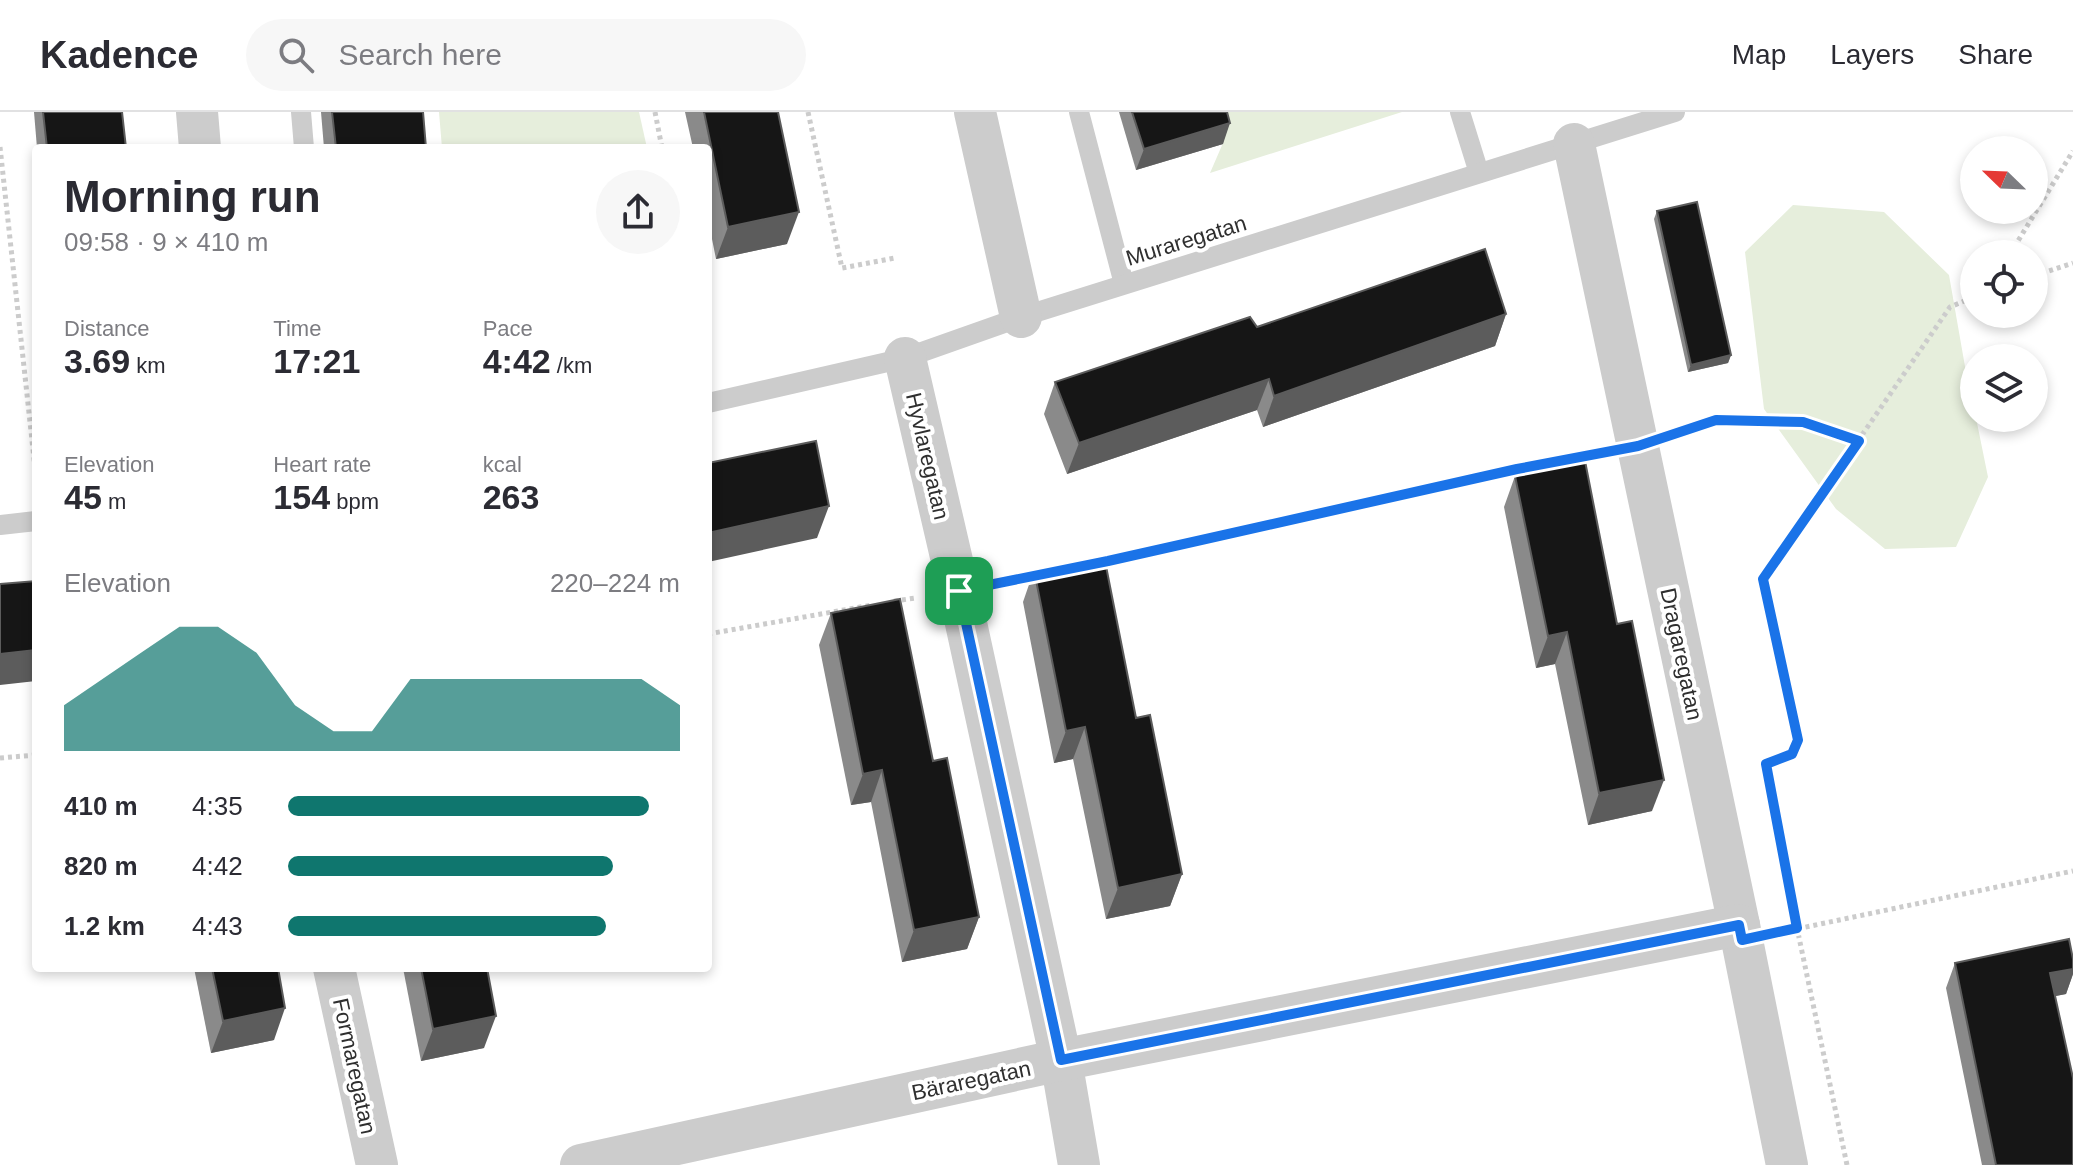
<!DOCTYPE html>
<html lang="en">
<head>
<meta charset="utf-8">
<style>
	:root { --surface:#fff; --page:#f7f7f7; --text:#2b2b33; --muted:#7c7c81; --line:#e1e1e2; --accent:#0f766e }
	body { margin:0; font-family:Arial,sans-serif; background:var(--page); color:var(--text); height:100vh; display:flex; flex-direction:column; font-size:30px; white-space:nowrap }
	* { box-sizing:border-box; margin:0 }
	p { font-size:26px; color:var(--muted) }
	.icon { flex:none; width:44px; height:44px; fill:none; stroke:currentColor; stroke-width:2; stroke-linecap:round; stroke-linejoin:round }
	.map { position:relative; flex:1; overflow:hidden }
	.side { position:absolute; left:32px; top:32px; width:680px; height:828px; display:flex; flex-direction:column; background:var(--surface); border-radius:8px; box-shadow:0 4px 12px #0003 }
	.side>* { flex:none }
	.needle { width:52px; rotate:293deg }
	.fabs { position:absolute; left:1960px; top:24px; display:grid; gap:16px }
	.fabs a { display:grid; place-items:center; width:88px; height:88px; border-radius:50%; background:var(--surface); box-shadow:0 4px 12px #0003; font-size:40px }
	.pin { position:absolute; display:grid; place-items:center; width:68px; height:68px; color:#fff; margin:-34px; border-radius:16px; box-shadow:0 4px 12px #0006 }
	.round { display:grid; place-items:center; flex:none; width:84px; height:84px; border-radius:42px; background:var(--page) }
	.overview { display:flex; align-items:center; justify-content:space-between; height:136px; padding:0 32px }
	h1 { font-size:44px; font-weight:600; line-height:60px }
	.figures { display:grid; grid-template-columns:repeat(3,1fr); gap:12px; height:136px; padding:8px 32px }
	.figures div { display:grid; align-content:center }
	.figures b { font-size:34px; font-weight:600 }
	.figures small { font-size:22px; font-weight:400 }
	.figures p { font-size:22px }
	.chart { height:224px; padding:16px 32px }
	.chart p { display:flex; justify-content:space-between }
	.chart svg { width:100%; height:144px; margin-top:8px; fill:var(--accent); opacity:.7 }
	ul { padding:0 32px; list-style:none; font-size:26px }
	li { display:grid; grid-template-columns:128px 96px 1fr; align-items:center; height:60px }
	li i { height:20px; border-radius:10px; background:var(--accent) }
	header { display:flex; align-items:center; gap:48px; box-sizing:border-box; height:112px; padding:0 40px; background:var(--surface); border-bottom:2px solid var(--line) }
	header strong { font-size:38px }
	nav { display:flex; gap:44px; margin-inline-start:auto; font-size:28px }
	.search { width:560px; height:72px; background:var(--page); display:flex; align-items:center; gap:20px; box-sizing:border-box; padding:0 28px; border-radius:44px; color:var(--muted); font-size:30px }
	.map>svg:first-child { display:block }
	.green { fill:#e6eedc }
	.lines { fill:none; stroke-linecap:round; stroke-linejoin:round }
	.path { stroke:#ccc; stroke-width:5; stroke-dasharray:4 4; stroke-linecap:butt }
	.service { stroke:#ccc; stroke-width:20 }
	.minor { stroke:#ccc; stroke-width:42 }
	.wall { fill:#8a8a8a }
	.shaded-wall { fill:#5c5c5c }
	.building { fill:#161616; stroke:#5c5c5c; stroke-width:2 }
	.route-casing { stroke:#fff; stroke-width:16 }
	.route { stroke:#1a73e8; stroke-width:10 }
	.labels { text-anchor:middle; stroke-width:8; stroke-linejoin:round; paint-order:stroke }
	.street-label { font-size:22px; fill:#2f2f2f; stroke:#fff }
</style>
</head>
<body>
<header>
<strong>Kadence</strong>
<div class="search"><svg class="icon" aria-label="search" viewBox="0 0 24 24"><circle cx="10" cy="10" r="6"/><path d="M15 15l6 6"/></svg>Search here</div>
<nav><a>Map</a><a>Layers</a><a>Share</a></nav>
</header>
<div class="map">
<svg width="2073" height="1053" viewBox="0 0 2073 1053">
	<rect width="100%" height="100%" fill="#fff"/>
	<!-- green -->
	<g class="green">
		<polygon points="439,0 639,0 647,36 442,36"/>
		<polygon points="1213,0 1402,0 1210,61 1223,31"/>
		<polygon points="1793,93 1884,100 1949,163 1974,306 1976,306 1988,365 1956,435 1885,437 1836,397 1764,297 1745,140"/>
	</g>
	<g class="lines">
		<!-- path -->
		<g class="path">
			<polyline points="655,0 662,36"/>
			<polyline points="808,0 842,156 895,146"/>
			<polyline points="0,35 36,365"/>
			<polyline points="2010,142 2073,39"/>
			<polyline points="2034,164 2073,151"/>
			<polyline points="1680,320 1716,308 1803,310 1859,329"/>
			<polyline points="1099,451 1517,357 1597,341"/>
			<polyline points="1001,470 1038,463"/>
			<polyline points="894,489 916,486"/>
			<polyline points="708,522 872,493"/>
			<polyline points="0,646 36,643"/>
			<polyline points="1782,820 2073,759"/>
			<polyline points="1847,1053 1797,816 1766,652 1792,642 1798,628 1763,467 1950,195 1974,185"/>
		</g>
		<!-- service -->
		<g class="service">
			<polyline points="301,0 304,36"/>
			<polyline points="1079,0 1124,172"/>
			<polyline points="1460,0 1479,61"/>
			<polyline points="708,291 905,246 1021,205 1675,0"/>
			<polyline points="0,413 36,409"/>
		</g>
		<!-- minor -->
		<g class="minor">
			<polyline points="197,0 200,36"/>
			<polyline points="975,0 1021,205"/>
			<polyline points="1574,32 1739,813 1787,1053"/>
			<polyline points="905,246 959,479 1061,948 1079,1053"/>
			<polyline points="334,856 377,1053"/>
			<polyline points="581,1053 1061,948 1739,813"/>
		</g>
	</g>
	<!-- wall -->
	<g class="wall">
		<polygon points="34,0 122,0 126,36 37,36"/>
		<polygon points="321,0 423,0 426,36 324,36"/>
		<polygon points="685,0 778,0 787,132 716,147 708,107 708,36 693,36"/>
		<polygon points="1119,0 1227,0 1223,32 1136,58"/>
		<polygon points="1657,99 1731,243 1728,251 1688,260 1654,107"/>
		<polygon points="1506,202 1495,234 1263,315 1257,298 1067,362 1044,302 1055,270 1257,215"/>
		<polygon points="1515,364 1652,699 1588,713 1555,552 1536,556 1504,395"/>
		<polygon points="1034,458 1136,606 1182,762 1170,794 1106,807 1073,647 1054,651 1023,490"/>
		<polygon points="831,501 933,649 979,805 967,837 902,850 871,690 851,693 819,533"/>
		<polygon points="2073,847 2073,862 2066,882 2055,884 2073,1053 1982,1053 1946,876 1955,851"/>
		<polygon points="194,856 278,856 274,928 211,941"/>
		<polygon points="403,856 487,856 484,936 421,949"/>
	</g>
	<!-- shaded-wall -->
	<g class="shaded-wall">
		<polygon points="1230,11 1223,32 1136,58 1144,37"/>
		<polygon points="799,100 787,132 716,147 728,115"/>
		<polygon points="1506,202 1495,234 1263,315 1274,284"/>
		<polygon points="1731,243 1728,251 1688,260 1691,253"/>
		<polygon points="1269,267 1257,298 1067,362 1079,331"/>
		<polygon points="829,394 817,426 708,450 708,421"/>
		<polygon points="1567,520 1555,552 1536,556 1548,524"/>
		<polygon points="36,538 36,569 0,573 0,542"/>
		<polygon points="1085,615 1073,647 1054,651 1066,619"/>
		<polygon points="882,658 871,690 851,693 863,662"/>
		<polygon points="1664,668 1652,699 1588,713 1599,681"/>
		<polygon points="1182,762 1170,794 1106,807 1118,776"/>
		<polygon points="979,805 967,837 902,850 914,818"/>
		<polygon points="2073,857 2073,862 2066,882 2041,887 2050,861"/>
		<polygon points="285,896 274,928 211,941 223,909"/>
		<polygon points="496,904 484,936 421,949 433,917"/>
	</g>
	<!-- building -->
	<g class="building">
		<polygon points="43,0 122,0 126,36 47,36"/>
		<polygon points="332,0 423,0 426,36 336,36"/>
		<polygon points="704,0 778,0 799,100 728,115"/>
		<polygon points="1132,0 1227,0 1230,11 1144,37"/>
		<polygon points="1697,90 1731,243 1691,253 1657,99"/>
		<polygon points="1485,137 1506,202 1274,284 1269,267 1079,331 1055,270 1250,205 1257,215"/>
		<polygon points="816,329 829,394 708,421 708,351"/>
		<polygon points="1585,349 1617,512 1632,509 1664,668 1599,681 1567,520 1548,524 1515,364"/>
		<polygon points="1104,444 1136,606 1150,603 1182,762 1118,776 1085,615 1066,619 1034,458"/>
		<polygon points="36,469 36,538 0,542 0,472"/>
		<polygon points="900,487 933,649 947,646 979,805 914,818 882,658 863,662 831,501"/>
		<polygon points="2069,827 2073,847 2073,857 2050,861 2073,966 2073,1053 1996,1053 1955,851"/>
		<polygon points="212,856 278,856 285,896 223,909"/>
		<polygon points="421,856 487,856 496,904 433,917"/>
	</g>
	<g class="lines">
		<defs>
			<polygon id="route" points="1716,308 1803,310 1859,329 1763,467 1798,628 1792,642 1766,652 1797,816 1742,828 1739,813 1061,948 959,479 1108,449 1517,357 1638,334"/>
		</defs>
		<!-- route casing -->
		<use href="#route" class="route-casing"/>
		<!-- route -->
		<use href="#route" class="route"/>
	</g>
	<g class="labels">
		<!-- street labels -->
		<g class="street-label">
			<text transform="translate(1186 128) rotate(-17)" y="8">Muraregatan</text>
			<text transform="translate(928 344) rotate(77)" y="8">Hyvlaregatan</text>
			<text transform="translate(1682 542) rotate(78)" y="8">Dragaregatan</text>
			<text transform="translate(355 954) rotate(78)" y="8">Formaregatan</text>
			<text transform="translate(971 968) rotate(-12)" y="8">Bäraregatan</text>
		</g>
	</g>
</svg>
<div class="fabs">
<a><svg class="needle" viewBox="-14 -14 28 28"><path d="M0-13l5 13h-10z" fill="#e53935"/><path d="M0 13l5-13h-10z" fill="#7c7c81"/></svg></a>
<a><svg class="icon" aria-label="locate" viewBox="0 0 24 24"><circle cx="12" cy="12" r="6"/><path d="M12 2v4M12 18v4M2 12h4M18 12h4"/></svg></a>
<a><svg class="icon" aria-label="layers" viewBox="0 0 24 24"><path d="M12 4l9 5-9 5-9-5zM3 14l9 5 9-5"/></svg></a>
</div>
<div class="pin" style="left:959px;top:479px;background:#1e9e55"><svg class="icon" aria-label="arrive" viewBox="0 0 24 24"><path d="M6 21V4h12l-3 4 3 4H6"/></svg></div>
<section class="side">
<div class="overview"><div><h1>Morning run</h1><p>09:58 · 9 × 410 m</p></div><a class="round"><svg class="icon" aria-label="share" viewBox="0 0 24 24"><path d="M12 15V3M7 8l5-5 5 5M5 13v7h14v-7"/></svg></a></div>
<div class="figures">
<div><p>Distance</p><b>3.69<small> km</small></b></div>
<div><p>Time</p><b>17:21</b></div>
<div><p>Pace</p><b>4:42<small> /km</small></b></div>
</div>
<div class="figures">
<div><p>Elevation</p><b>45<small> m</small></b></div>
<div><p>Heart rate</p><b>154<small> bpm</small></b></div>
<div><p>kcal</p><b>263</b></div>
</div>
<div class="chart"><p><span>Elevation</span>220–224 m</p>
<svg viewBox="0 0 160 44" preserveAspectRatio="none"><path d="M0 44V30L10 22L20 14L30 6L40 6L50 14L60 30L70 38L80 38L90 22L100 22L110 22L120 22L130 22L140 22L150 22L160 30V44z"/></svg>
</div>
<ul>
<li><b>410 m</b>4:35<i style="width:92%"></i></li>
<li><b>820 m</b>4:42<i style="width:83%"></i></li>
<li><b>1.2 km</b>4:43<i style="width:81%"></i></li>
</ul>
</section>
</div>
</body>
</html>
